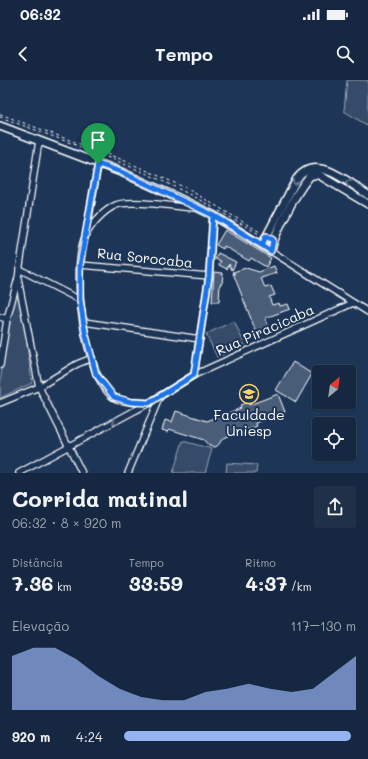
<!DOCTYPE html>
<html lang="pt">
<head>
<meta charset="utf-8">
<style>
	:root { --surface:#162841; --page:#1f3048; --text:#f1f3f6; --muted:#9ea6b1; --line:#35445a; --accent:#95b2f1 }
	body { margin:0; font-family:Mali,sans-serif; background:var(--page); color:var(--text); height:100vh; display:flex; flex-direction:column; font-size:15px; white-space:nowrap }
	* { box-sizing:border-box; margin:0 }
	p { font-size:13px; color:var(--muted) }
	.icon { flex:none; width:22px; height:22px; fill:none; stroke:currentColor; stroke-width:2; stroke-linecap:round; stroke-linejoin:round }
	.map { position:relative; height:393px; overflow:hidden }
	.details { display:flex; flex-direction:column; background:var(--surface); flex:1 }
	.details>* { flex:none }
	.needle { width:26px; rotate:29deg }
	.fabs { position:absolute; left:312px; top:285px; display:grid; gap:8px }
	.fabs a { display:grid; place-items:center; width:44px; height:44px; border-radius:4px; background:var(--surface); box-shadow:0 1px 3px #0004,0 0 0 1px var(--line); font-size:20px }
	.pin { position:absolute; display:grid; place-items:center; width:34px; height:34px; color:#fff; margin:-41px -17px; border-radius:50% 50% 50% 0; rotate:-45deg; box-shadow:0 0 4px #0007 }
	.pin .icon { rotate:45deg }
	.round { display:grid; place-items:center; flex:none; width:42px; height:42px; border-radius:4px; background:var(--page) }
	.summary { display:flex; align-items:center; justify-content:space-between; height:68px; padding:0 12px }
	h1 { font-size:22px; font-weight:700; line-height:30px }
	.figures { display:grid; grid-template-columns:repeat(3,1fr); gap:6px; height:68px; padding:4px 12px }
	.figures div { display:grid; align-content:center }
	.figures b { font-size:20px; font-weight:700 }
	.figures small { font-size:11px; font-weight:400 }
	.figures p { font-size:11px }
	.chart { height:112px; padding:8px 12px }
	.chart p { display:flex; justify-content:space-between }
	.chart svg { width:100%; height:72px; margin-top:4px; fill:var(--accent); opacity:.7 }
	ul { padding:0 12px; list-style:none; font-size:13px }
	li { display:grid; grid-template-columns:64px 48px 1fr; align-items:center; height:30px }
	li i { height:10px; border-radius:5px; background:var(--accent) }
	.status { display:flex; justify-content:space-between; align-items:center; height:28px; padding:0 20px; background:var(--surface); direction:ltr }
	.status svg { height:11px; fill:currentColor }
	header { display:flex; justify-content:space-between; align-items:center; height:52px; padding:0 12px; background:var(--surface); font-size:18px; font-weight:700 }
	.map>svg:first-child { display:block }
	.green { fill:#364b69; stroke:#9aa5b4 }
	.building { fill:#4a5d79; stroke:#fff }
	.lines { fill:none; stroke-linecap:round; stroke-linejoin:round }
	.minor-casing { stroke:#fff; stroke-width:8 }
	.major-casing { stroke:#fff; stroke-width:10 }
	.path { stroke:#fff; stroke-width:1; stroke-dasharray:3 3; stroke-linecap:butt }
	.minor { stroke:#1d3557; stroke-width:5.5 }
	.major { stroke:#1d3557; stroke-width:7 }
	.oneway { stroke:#6c7c92 }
	.route-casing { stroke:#fff; stroke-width:8 }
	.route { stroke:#1a73e8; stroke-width:5 }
	.labels { text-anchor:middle; stroke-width:4; stroke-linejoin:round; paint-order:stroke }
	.street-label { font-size:14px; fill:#fff; stroke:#1d3557 }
	.poi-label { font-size:14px; fill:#fff; stroke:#1d3557 }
</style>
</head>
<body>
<div class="status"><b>06:32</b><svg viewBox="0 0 49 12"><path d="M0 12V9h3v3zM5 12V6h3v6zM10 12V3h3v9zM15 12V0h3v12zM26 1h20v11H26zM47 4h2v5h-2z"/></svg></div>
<header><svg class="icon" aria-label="back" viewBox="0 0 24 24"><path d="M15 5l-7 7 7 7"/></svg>Tempo<svg class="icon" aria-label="search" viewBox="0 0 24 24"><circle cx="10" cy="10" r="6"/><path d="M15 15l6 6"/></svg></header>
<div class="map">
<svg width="368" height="393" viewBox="0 0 368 393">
	<rect width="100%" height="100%" fill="#1d3557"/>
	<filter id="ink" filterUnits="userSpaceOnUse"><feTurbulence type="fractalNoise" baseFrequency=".025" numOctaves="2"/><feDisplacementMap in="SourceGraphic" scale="8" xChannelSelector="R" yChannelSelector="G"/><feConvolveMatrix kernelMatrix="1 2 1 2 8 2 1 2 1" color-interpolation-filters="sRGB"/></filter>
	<g filter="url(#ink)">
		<!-- green -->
		<g class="green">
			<polygon points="347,0 368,0 368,46 344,31"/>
			<path d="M19,203l13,100 -32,15c0,-38 10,-78 19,-115z"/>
			<polygon points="234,241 245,265 217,277 206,254"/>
			<polygon points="183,361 212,369 205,393 173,393"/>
			<polygon points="227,383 257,385 256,393 226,393"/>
		</g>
		<!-- building -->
		<g class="building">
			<polygon points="225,150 271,178 266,187 251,178 249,181 224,166 223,169 216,165"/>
			<polygon points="218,173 236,182 232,190 229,184 227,189 219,185 221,181 215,179"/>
			<polygon points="274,186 277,193 261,198 265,208 271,206 275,215 269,217 272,225 279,223 280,226 288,224 290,229 265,238 269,249 257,254 233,193 236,194 233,192 246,188 259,192"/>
			<polygon points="214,192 223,193 222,204 220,204 219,222 212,222"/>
			<polygon points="293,282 312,294 296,322 276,310"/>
			<polygon points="278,314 285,332 256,343 257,346 248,350 247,348 223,358 219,364 216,367 209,366 204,360 169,349 168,352 162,350 165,340 172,342 176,331 207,341 241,328 240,325 248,322 249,325"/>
		</g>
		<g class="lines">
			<defs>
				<g id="minor">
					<polyline points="86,154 98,84"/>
					<polyline points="271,171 368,232"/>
					<polyline points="80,185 209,196"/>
					<polyline points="19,189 80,220"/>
					<polyline points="18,199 39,307 82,393"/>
					<polyline points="0,237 7,239"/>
					<polyline points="84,242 200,259"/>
					<polyline points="0,285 7,239 18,198 39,61"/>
					<polyline points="194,295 209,196 213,135"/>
					<polyline points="0,323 39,307 77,284 92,278"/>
					<path d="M149,323c-11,-1 -27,0 -36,-6 -29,-21 -42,-128 -28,-160 6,-13 18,-26 31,-32 14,-6 62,2 79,3"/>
					<polyline points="19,393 149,323 194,295 353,223"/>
					<polyline points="128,393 160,316"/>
				</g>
				<g id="major">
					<path d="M0,46l121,46 55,25 37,18 58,36c3,-17 27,-63 40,-76h8l49,29"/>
					<path d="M262,165l34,-65c19,-28 52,2 72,15"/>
				</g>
			</defs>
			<!-- minor casing -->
			<use href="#minor" class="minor-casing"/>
			<!-- major casing -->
			<use href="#major" class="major-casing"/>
			<!-- path -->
			<g class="path">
				<polyline points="0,34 123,80 186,108 260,152"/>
				<path d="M0,37c73,27 147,52 214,91"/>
				<polyline points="219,131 259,154"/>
			</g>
			<!-- minor -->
			<use href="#minor" class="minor"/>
			<!-- major -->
			<use href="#major" class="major"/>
		</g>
		<!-- one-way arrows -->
		<defs><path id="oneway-chevron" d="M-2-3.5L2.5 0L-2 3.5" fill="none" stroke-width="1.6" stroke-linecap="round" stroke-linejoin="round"/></defs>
		<g class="oneway">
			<use href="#oneway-chevron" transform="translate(295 102) rotate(120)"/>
			<use href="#oneway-chevron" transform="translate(348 103) rotate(-149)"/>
			<use href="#oneway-chevron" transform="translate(115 342) rotate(152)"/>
		</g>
	</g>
	<g class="lines" filter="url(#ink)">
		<defs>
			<polyline id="route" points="98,84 80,185 80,220 85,252 96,294 114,317 131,322 149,323 194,295 209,196 213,135 271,171 273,160 266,156 262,165 213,135 121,92 98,84"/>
		</defs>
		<!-- route casing -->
		<use href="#route" class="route-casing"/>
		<!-- route -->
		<use href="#route" class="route"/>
	</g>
	<!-- icons -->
	<defs>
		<symbol id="university-ring" viewBox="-11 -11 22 22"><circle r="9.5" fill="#1d3557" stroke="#ffd166" stroke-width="1.5"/><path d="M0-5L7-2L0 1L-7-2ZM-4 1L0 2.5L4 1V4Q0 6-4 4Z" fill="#ffd166"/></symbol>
	</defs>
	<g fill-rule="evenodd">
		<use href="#university-ring" x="238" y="303" width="22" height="22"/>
	</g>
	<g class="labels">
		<!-- street labels -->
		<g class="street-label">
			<text transform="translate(145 178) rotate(6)" y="5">Rua Sorocaba</text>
			<text transform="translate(265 250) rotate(-24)" y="5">Rua Piracicaba</text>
		</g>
		<!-- poi labels -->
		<g class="poi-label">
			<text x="249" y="340">Faculdade<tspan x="249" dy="16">Uniesp</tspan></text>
		</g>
	</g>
</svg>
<div class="fabs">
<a><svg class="needle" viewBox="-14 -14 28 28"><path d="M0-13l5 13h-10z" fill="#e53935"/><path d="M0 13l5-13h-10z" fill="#9ea6b1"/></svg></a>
<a><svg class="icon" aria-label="locate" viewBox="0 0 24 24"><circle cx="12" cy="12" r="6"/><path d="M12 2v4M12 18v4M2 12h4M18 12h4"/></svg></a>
</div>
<div class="pin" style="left:98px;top:84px;background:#1e9e55"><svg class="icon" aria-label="arrive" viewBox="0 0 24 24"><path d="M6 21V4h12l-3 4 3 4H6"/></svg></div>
</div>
<section class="details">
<div class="summary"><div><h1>Corrida matinal</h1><p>06:32 · 8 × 920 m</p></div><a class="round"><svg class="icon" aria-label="share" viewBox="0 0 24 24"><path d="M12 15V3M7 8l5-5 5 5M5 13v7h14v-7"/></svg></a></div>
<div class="figures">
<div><p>Distância</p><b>7.36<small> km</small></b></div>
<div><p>Tempo</p><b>33:59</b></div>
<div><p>Ritmo</p><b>4:37<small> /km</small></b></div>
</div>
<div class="chart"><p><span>Elevação</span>117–130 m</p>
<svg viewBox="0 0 160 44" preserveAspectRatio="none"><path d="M0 44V11L10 6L20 6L30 13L40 23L50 31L60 36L70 38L80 38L90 33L100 31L110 28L120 31L130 33L140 31L150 21L160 11V44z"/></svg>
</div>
<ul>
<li><b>920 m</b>4:24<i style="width:98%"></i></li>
</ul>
</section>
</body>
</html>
